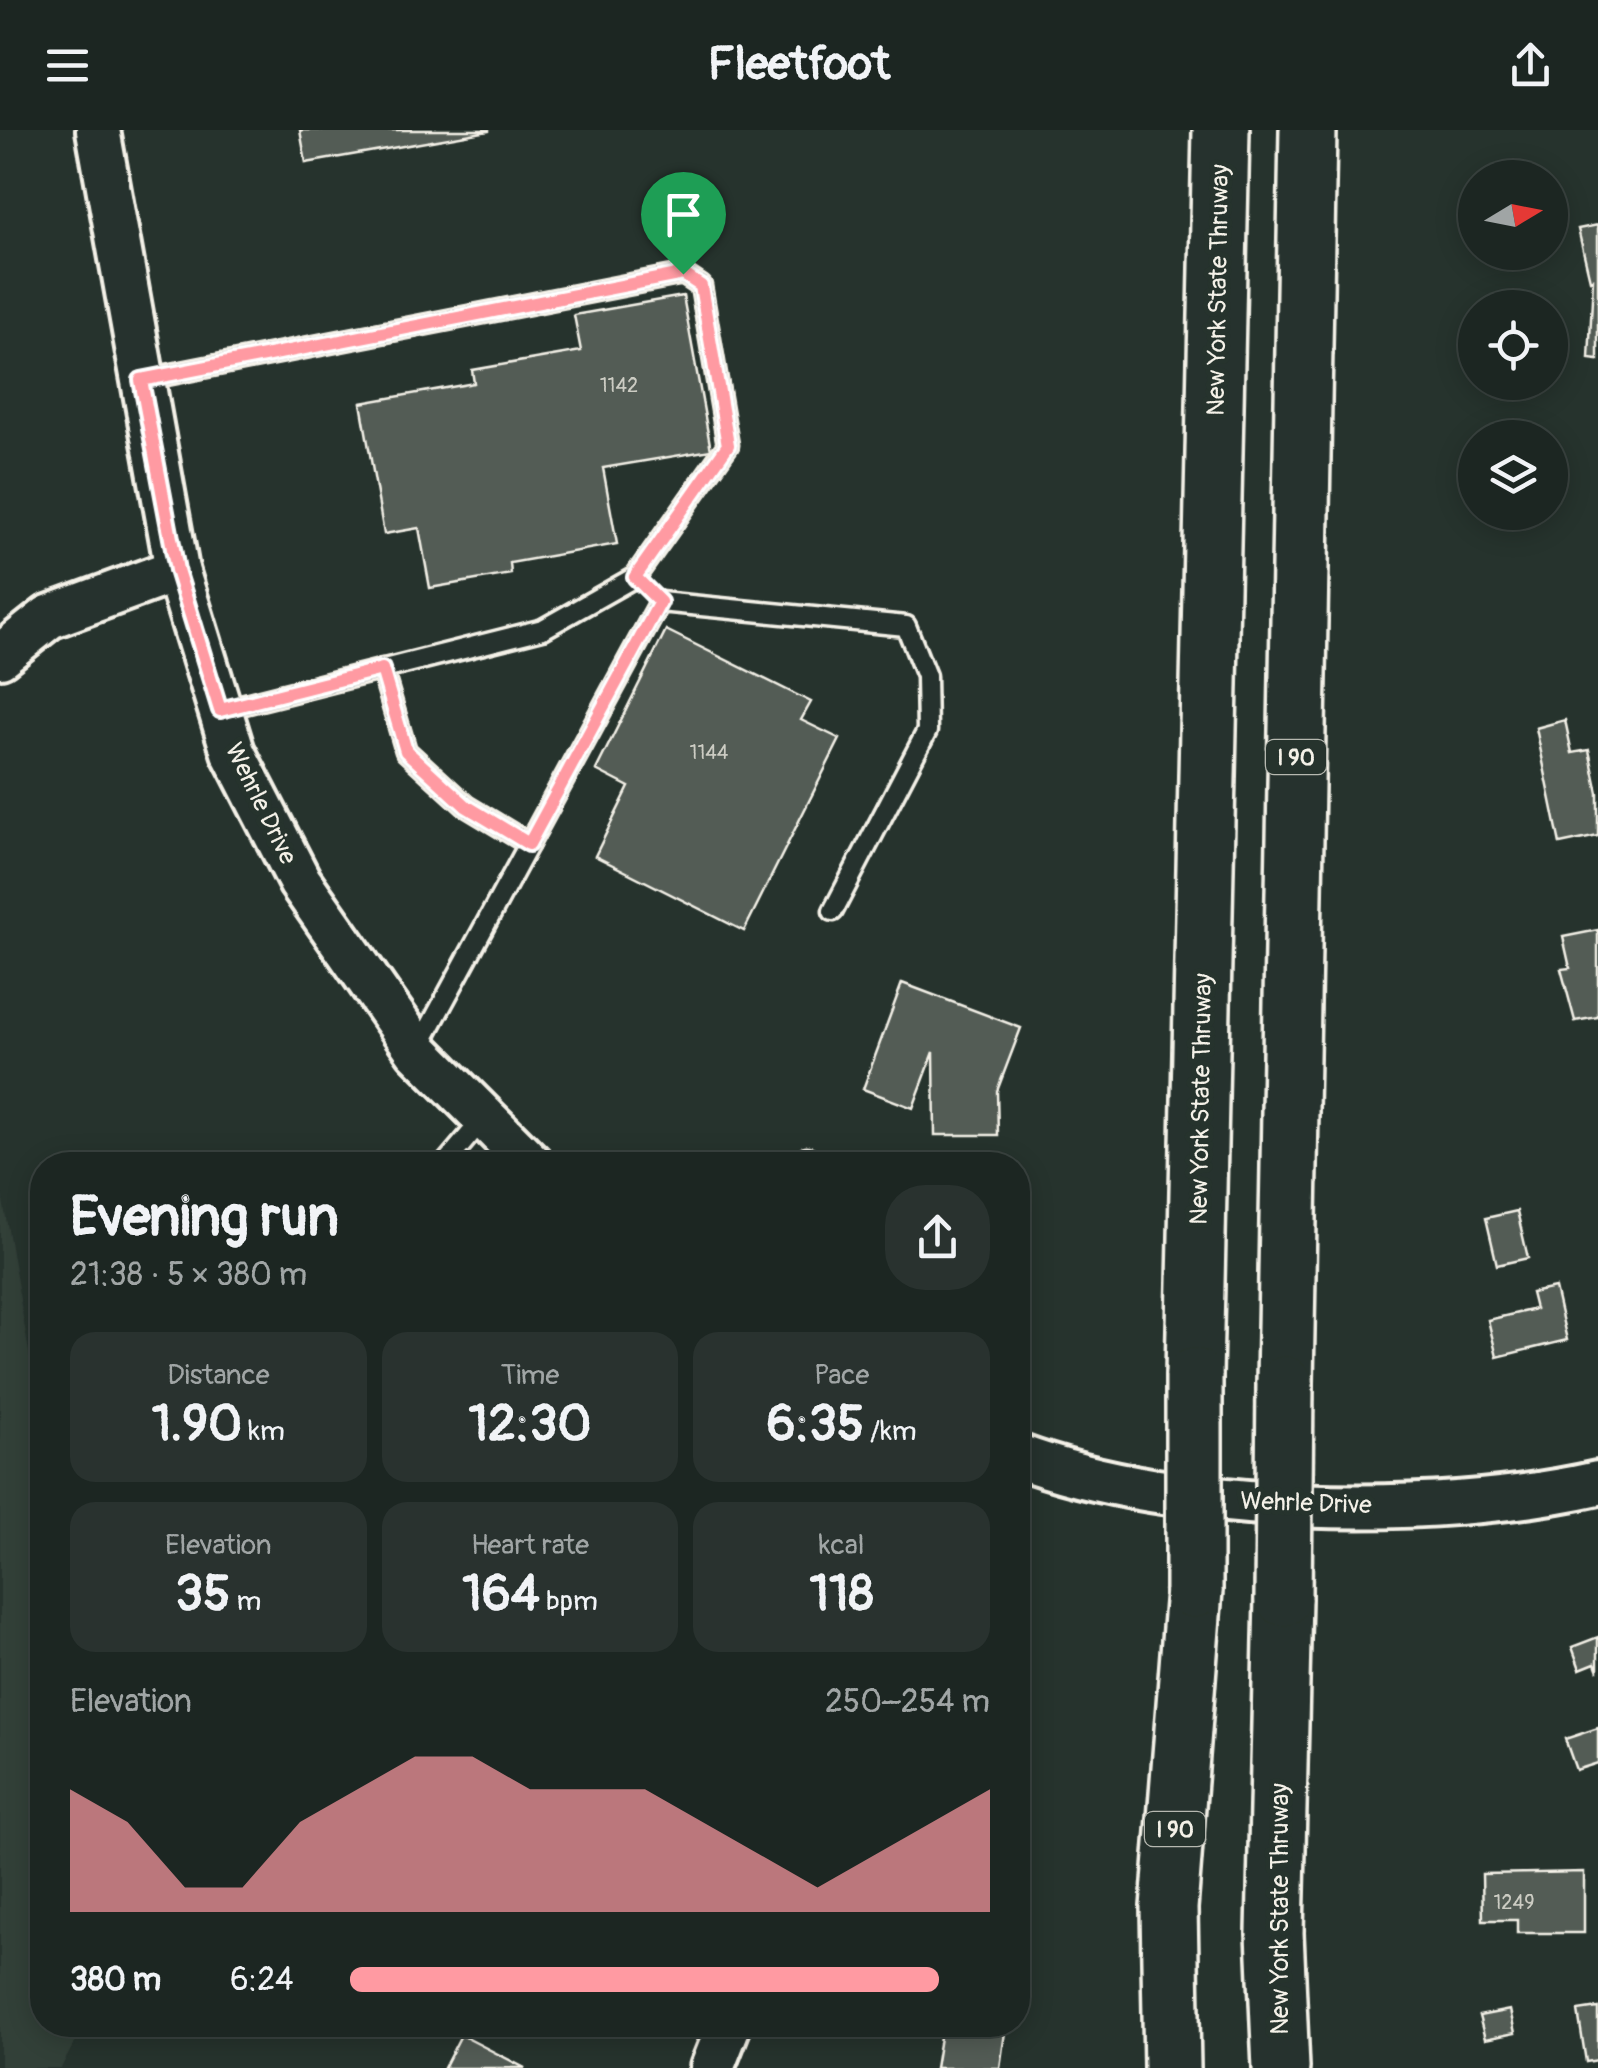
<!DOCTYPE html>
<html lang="en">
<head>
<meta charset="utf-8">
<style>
	:root { --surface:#1c2622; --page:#29322f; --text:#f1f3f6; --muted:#a0a5a5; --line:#3a4340; --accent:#ff9aa2 }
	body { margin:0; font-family:Pangolin,sans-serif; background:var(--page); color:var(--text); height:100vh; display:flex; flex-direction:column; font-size:38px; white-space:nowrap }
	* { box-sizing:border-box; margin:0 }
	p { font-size:32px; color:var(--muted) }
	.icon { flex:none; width:55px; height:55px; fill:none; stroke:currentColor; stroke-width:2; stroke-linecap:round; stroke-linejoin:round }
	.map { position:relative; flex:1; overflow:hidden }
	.side { position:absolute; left:30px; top:1022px; width:1000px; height:885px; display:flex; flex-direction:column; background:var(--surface); border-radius:40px; box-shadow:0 5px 25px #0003,0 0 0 2px var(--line) }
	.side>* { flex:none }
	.needle { width:65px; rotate:80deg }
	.fabs { position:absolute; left:1458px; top:30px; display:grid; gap:20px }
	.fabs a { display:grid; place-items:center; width:110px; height:110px; border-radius:50%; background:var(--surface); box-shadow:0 5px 25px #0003,0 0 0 2px var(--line); font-size:50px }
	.pin { position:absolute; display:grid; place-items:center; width:85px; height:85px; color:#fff; margin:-102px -42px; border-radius:50% 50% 50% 0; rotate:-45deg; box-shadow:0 0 10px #0007 }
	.pin .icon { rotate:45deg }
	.round { display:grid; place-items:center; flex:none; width:105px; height:105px; border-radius:40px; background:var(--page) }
	.head { display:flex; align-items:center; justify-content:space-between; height:170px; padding:0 40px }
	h1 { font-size:55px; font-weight:700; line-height:75px }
	.figures { display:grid; grid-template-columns:repeat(3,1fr); gap:15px; height:170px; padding:10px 40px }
	.figures div { display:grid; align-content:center; border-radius:25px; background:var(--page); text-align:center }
	.figures b { font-size:50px; font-weight:700 }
	.figures small { font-size:28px; font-weight:400 }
	.figures p { font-size:28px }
	.chart { height:280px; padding:20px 40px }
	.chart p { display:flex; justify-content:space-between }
	.chart svg { width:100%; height:180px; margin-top:10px; fill:var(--accent); opacity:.7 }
	ul { padding:0 40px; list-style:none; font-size:32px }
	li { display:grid; grid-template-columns:160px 120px 1fr; align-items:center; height:75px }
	li i { height:25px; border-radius:12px; background:var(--accent) }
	header { display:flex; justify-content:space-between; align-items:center; height:130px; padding:0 40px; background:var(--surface); font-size:45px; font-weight:700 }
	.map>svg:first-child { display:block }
	.built { fill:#333f39 }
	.building { fill:#525c55; stroke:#f4f1e8; stroke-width:2.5 }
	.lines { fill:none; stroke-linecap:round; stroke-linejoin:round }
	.service-casing { stroke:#f4f1e8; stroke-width:25 }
	.tertiary-casing { stroke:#f4f1e8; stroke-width:50 }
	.motorway-casing { stroke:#f4f1e8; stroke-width:62 }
	.service { stroke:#26332d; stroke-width:18 }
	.tertiary { stroke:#26332d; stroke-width:42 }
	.motorway { stroke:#26332d; stroke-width:55 }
	.motorway-bridge-casing { stroke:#f4f1e8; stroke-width:62; stroke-linecap:butt }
	.motorway-bridge { stroke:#26332d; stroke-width:55 }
	.route-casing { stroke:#fff; stroke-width:20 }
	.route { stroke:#ff9aa2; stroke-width:12 }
	.labels { text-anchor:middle; stroke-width:10; stroke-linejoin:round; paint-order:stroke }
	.number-label { font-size:20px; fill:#ccccc3 }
	.shield { fill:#26332d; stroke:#b6b8b0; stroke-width:2.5 }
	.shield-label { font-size:22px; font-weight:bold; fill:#f4f1e8 }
	.street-label { font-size:25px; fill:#f4f1e8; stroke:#26332d }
</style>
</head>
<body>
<header><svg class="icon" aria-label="menu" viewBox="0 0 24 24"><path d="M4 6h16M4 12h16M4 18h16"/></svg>Fleetfoot<svg class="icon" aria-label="share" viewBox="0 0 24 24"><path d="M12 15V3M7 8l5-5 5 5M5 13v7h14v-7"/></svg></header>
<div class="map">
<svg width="1598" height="1938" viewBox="0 0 1598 1938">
	<rect width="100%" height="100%" fill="#26332d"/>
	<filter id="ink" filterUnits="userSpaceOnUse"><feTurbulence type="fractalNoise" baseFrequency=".01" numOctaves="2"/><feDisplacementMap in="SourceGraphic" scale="20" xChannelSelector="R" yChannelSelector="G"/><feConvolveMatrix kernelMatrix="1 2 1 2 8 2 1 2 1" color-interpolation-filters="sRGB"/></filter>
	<g filter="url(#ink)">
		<!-- built -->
		<polygon class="built" points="0,1053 42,1298 42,1895 84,1895 61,1938 0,1938"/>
		<!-- building -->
		<g class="building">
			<polygon points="300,0 489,0 489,1 306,33"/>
			<polygon points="1598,95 1598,230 1589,229 1593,149 1590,150 1578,99"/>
			<polygon points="683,166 711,320 603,338 617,414 510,433 511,444 430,458 419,398 384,404 361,273 474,253 472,240 581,221 574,185"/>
			<polygon points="666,500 811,572 801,590 840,609 744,801 595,726 629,657 596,640"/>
			<polygon points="1565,590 1572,623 1589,620 1598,663 1598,706 1560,714 1536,598"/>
			<polygon points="1598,800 1598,887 1575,891 1561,839 1570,838 1563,807"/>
			<polygon points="902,853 1021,898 997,961 998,1005 935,1005 934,922 913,978 863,959"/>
			<polygon points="1517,1081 1528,1128 1497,1135 1486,1088"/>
			<polygon points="1555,1158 1567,1210 1497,1227 1488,1190 1535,1179 1531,1163"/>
			<polygon points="1598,1507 1598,1541 1595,1533 1580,1539 1572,1517"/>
			<polygon points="1598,1598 1598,1633 1576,1640 1565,1609"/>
			<polygon points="1584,1742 1584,1803 1517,1803 1517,1790 1483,1790 1482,1744"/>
			<polygon points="1598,1878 1598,1930 1586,1932 1578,1881"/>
			<polygon points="1510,1880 1515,1903 1485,1909 1479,1886"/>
			<polygon points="942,1895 1006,1895 1000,1938 935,1938"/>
			<polygon points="461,1905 525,1938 444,1938"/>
		</g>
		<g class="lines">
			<defs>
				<g id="service">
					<polyline points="141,250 683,144 701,156 728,315 635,447 543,499 221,580"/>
					<polyline points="382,539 406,621 466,676 529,714"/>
					<polyline points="418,919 660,472 906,496 926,546 927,601 833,781"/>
					<polyline points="444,1035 483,989"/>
					<polyline points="804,1035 807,1027 824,1035"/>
				</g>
				<g id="tertiary">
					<polyline points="98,0 177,440 233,622 300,752 417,920 532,1035"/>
					<polyline points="0,526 49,487 177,440"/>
					<path d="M1018,1326c158,59 416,64 580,27"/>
					<polyline points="712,1938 729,1895"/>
				</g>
				<g id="motorway">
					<polyline points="1194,1246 1221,0"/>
					<polyline points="1285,1254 1308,0"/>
					<polyline points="1172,1938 1169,1778 1194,1460"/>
					<polyline points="1281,1938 1275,1803 1283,1468"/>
				</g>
			</defs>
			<!-- service casing -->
			<use href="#service" class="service-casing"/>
			<!-- tertiary casing -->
			<use href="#tertiary" class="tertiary-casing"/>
			<!-- motorway casing -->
			<use href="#motorway" class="motorway-casing"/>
			<!-- service -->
			<use href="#service" class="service"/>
			<!-- tertiary -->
			<use href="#tertiary" class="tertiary"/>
			<!-- motorway -->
			<use href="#motorway" class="motorway"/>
			<defs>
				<g id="motorway-bridge">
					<polyline points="1194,1246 1194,1460"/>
					<polyline points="1283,1468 1285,1254"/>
				</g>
			</defs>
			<!-- motorway-bridge casing -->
			<use href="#motorway-bridge" class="motorway-bridge-casing"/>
			<!-- motorway-bridge -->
			<use href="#motorway-bridge" class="motorway-bridge"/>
		</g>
	</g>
	<g class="lines" filter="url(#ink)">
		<defs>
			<polygon id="route" points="683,144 701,156 728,315 635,447 660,472 529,714 466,676 406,621 382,539 220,580 177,440 141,250"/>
		</defs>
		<!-- route casing -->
		<use href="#route" class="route-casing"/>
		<!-- route -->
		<use href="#route" class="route"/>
	</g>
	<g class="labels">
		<!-- number labels -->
		<g class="number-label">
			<text x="619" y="262">1142</text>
			<text x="709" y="629">1144</text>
			<text x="1514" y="1779">1249</text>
		</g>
		<!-- shield labels -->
		<g class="shield">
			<rect x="1266" y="610" width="60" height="34" rx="8"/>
			<rect x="1145" y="1682" width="60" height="34" rx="8"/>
		</g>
		<g class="shield-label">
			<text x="1296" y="635">I 90</text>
			<text x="1175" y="1707">I 90</text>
		</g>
		<!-- street labels -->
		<g class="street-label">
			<text transform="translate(1217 160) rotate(-89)" y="9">New York State Thruway</text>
			<text transform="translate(262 673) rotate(64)" y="9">Wehrle Drive</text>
			<text transform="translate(1200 969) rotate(-89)" y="9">New York State Thruway</text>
			<text transform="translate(1306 1372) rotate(2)" y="9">Wehrle Drive</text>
			<text transform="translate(1279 1779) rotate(-90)" y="9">New York State Thruway</text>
		</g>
	</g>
</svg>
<div class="fabs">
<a><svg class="needle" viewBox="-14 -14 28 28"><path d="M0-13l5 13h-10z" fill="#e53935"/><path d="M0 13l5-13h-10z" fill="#a0a5a5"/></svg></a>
<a><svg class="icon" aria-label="locate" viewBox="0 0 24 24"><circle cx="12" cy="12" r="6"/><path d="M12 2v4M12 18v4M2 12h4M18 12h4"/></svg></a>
<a><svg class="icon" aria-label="layers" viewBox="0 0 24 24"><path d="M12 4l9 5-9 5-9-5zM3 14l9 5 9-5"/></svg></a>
</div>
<div class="pin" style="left:683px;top:144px;background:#1e9e55"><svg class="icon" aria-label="arrive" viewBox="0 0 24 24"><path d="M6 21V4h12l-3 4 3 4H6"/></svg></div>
<section class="side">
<div class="head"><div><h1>Evening run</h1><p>21:38 · 5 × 380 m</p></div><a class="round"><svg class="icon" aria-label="share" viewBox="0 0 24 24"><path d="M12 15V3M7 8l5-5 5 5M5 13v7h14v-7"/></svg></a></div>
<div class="figures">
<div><p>Distance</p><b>1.90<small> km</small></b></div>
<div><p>Time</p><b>12:30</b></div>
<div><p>Pace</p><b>6:35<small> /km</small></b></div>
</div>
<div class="figures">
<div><p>Elevation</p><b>35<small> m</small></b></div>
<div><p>Heart rate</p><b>164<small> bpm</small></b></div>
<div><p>kcal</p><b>118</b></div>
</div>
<div class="chart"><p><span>Elevation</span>250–254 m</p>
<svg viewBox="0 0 160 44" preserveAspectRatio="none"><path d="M0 44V14L10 22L20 38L30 38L40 22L50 14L60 6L70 6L80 14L90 14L100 14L110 22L120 30L130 38L140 30L150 22L160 14V44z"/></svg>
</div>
<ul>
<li><b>380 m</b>6:24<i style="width:92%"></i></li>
</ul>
</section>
</div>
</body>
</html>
